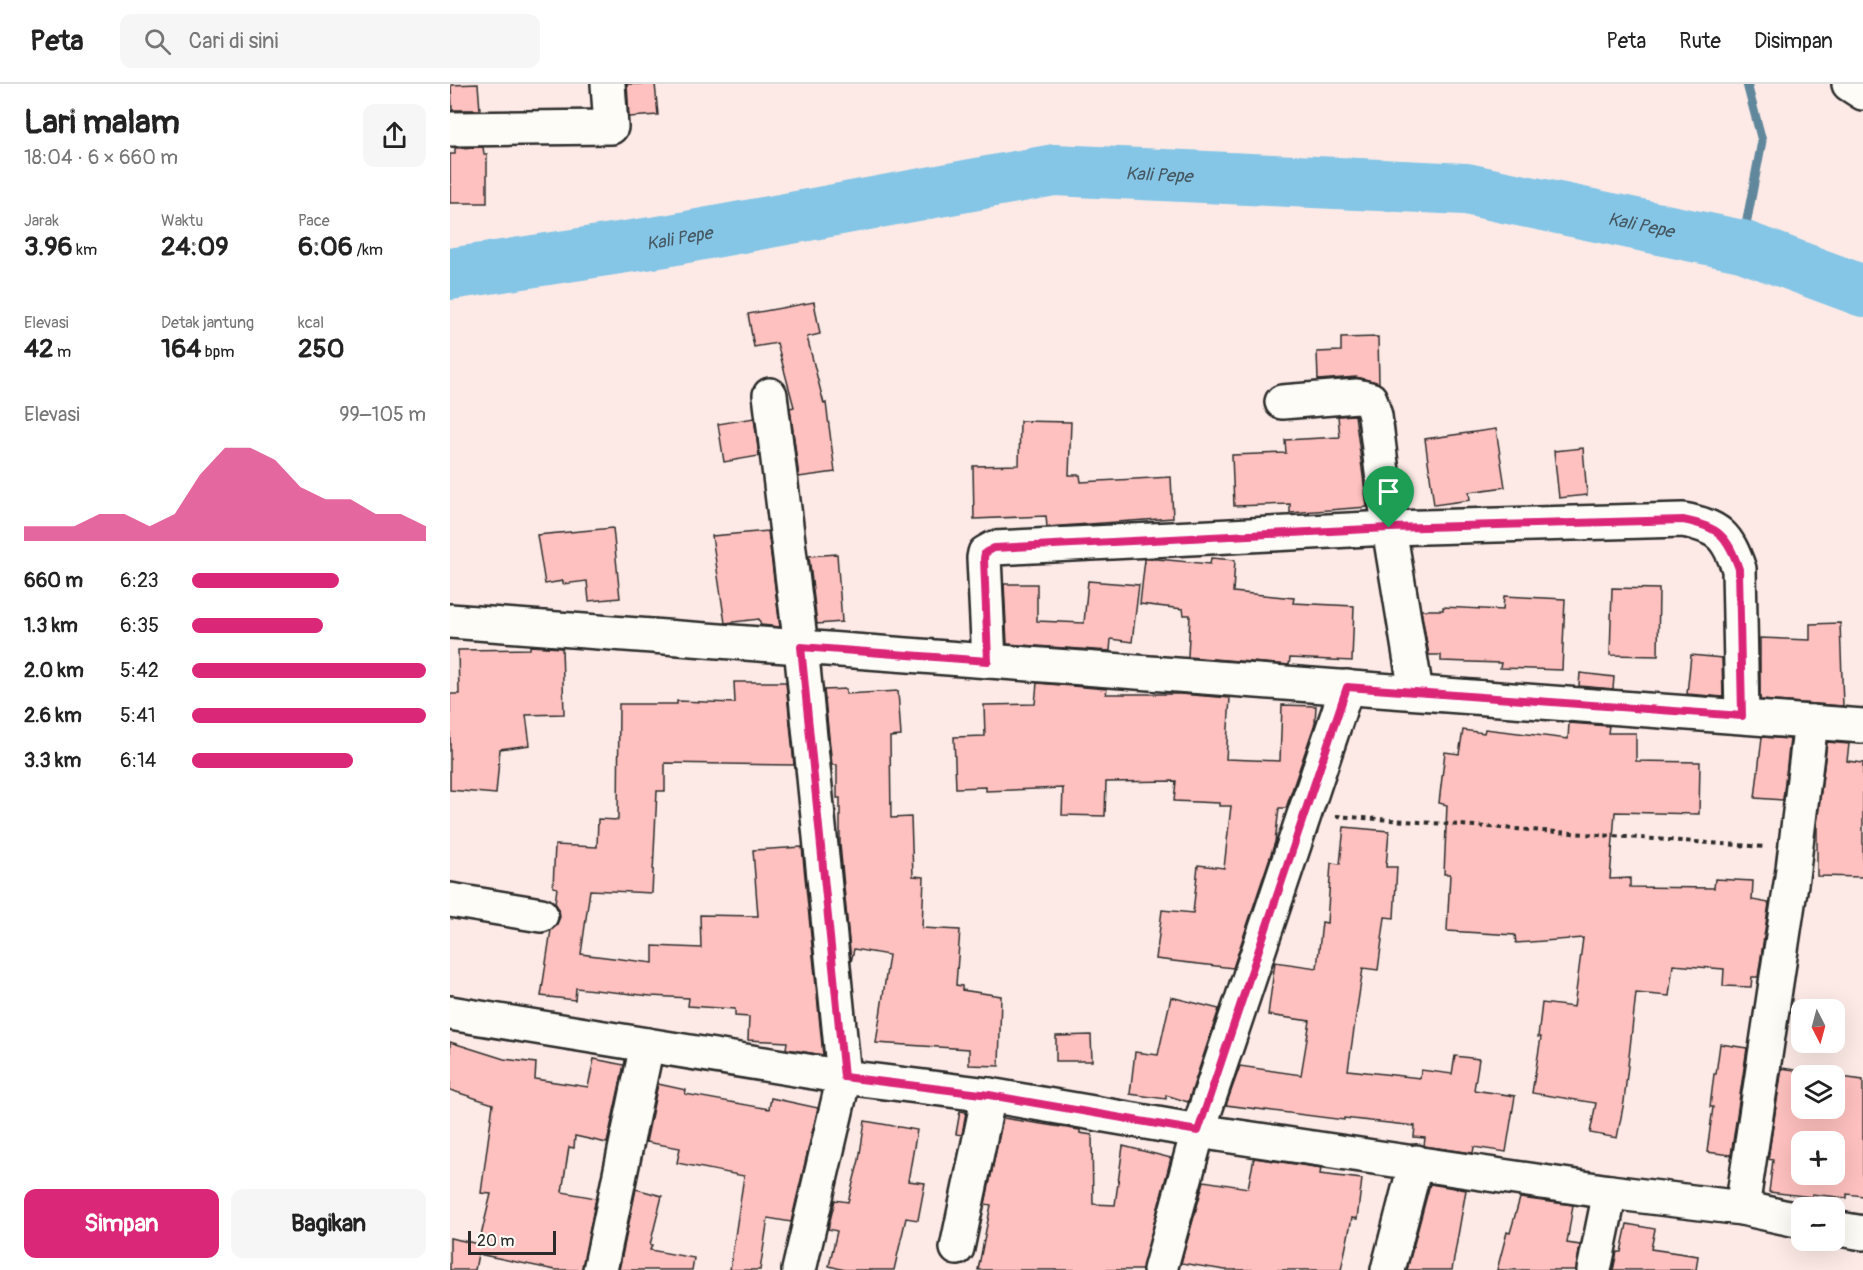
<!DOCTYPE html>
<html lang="id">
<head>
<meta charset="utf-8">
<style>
	:root { --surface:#fff; --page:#f6f6f6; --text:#222; --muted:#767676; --line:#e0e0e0; --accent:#db2777 }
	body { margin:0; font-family:Pangolin,sans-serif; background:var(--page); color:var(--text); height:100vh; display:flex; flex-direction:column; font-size:22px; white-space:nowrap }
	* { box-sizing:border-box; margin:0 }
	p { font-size:20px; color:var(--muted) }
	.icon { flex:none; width:33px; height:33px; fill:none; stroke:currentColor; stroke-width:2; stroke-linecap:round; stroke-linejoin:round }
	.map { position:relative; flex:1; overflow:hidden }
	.panel { display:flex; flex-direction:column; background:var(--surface); width:450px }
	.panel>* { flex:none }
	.needle { width:39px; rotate:174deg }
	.fabs { position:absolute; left:1341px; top:915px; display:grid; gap:12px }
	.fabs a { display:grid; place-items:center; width:54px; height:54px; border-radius:12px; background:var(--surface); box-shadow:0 6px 24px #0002; font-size:30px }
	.scale { position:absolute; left:18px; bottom:15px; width:88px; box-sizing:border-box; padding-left:6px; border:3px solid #2b2b2b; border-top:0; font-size:16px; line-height:21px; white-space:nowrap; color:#2b2b2b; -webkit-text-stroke:4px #fdfcf7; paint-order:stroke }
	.pin { position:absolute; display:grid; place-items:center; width:51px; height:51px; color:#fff; margin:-62px -26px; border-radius:50% 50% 50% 0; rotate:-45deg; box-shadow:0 0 6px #0007 }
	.pin .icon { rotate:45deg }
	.round { display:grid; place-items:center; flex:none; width:63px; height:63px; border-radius:12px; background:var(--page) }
	.head { display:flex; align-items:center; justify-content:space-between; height:102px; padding:0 24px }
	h1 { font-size:33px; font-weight:700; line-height:45px }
	.stats { display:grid; grid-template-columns:repeat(3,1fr); gap:9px; height:102px; padding:6px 24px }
	.stats div { display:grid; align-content:center }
	.stats b { font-size:26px; font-weight:700 }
	.stats small { font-size:16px; font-weight:400 }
	.stats p { font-size:16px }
	.chart { height:168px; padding:12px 24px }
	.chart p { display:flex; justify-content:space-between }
	.chart svg { width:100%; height:108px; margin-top:6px; fill:var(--accent); opacity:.7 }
	.primary-button { display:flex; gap:12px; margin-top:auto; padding:12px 24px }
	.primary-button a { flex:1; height:69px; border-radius:12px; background:var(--accent); color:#fff; font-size:24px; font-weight:700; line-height:69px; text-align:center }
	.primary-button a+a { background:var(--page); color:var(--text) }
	ul { padding:0 24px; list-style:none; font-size:20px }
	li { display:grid; grid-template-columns:96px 72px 1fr; align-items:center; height:45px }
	li i { height:15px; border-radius:8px; background:var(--accent) }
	header { display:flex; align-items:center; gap:36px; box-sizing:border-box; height:84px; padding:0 30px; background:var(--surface); border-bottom:2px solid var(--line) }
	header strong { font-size:28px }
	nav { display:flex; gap:33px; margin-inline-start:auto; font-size:21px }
	.search { width:420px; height:54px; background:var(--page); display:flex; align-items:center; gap:15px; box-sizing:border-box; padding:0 21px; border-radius:12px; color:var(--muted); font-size:22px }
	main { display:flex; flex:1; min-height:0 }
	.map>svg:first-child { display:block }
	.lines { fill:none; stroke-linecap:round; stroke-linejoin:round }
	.stream { stroke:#61879b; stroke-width:9 }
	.river { stroke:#85c5e6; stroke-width:52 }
	.building { fill:#fec1bf; stroke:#2b2b2b; stroke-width:1.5; fill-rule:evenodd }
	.minor-casing { stroke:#2b2b2b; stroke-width:38 }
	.path { stroke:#2b2b2b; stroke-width:4; stroke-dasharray:4.5 4.5; stroke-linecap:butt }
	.minor { stroke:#fdfcf7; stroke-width:33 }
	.route-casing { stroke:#fff; stroke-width:12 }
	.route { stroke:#db2777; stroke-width:8 }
	.labels { text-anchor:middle; stroke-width:6; stroke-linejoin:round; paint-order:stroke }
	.water-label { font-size:18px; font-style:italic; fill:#465963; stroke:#fdfcf7 }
</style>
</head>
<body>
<header>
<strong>Peta</strong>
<div class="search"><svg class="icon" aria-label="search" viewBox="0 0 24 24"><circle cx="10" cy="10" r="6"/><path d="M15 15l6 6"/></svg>Cari di sini</div>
<nav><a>Peta</a><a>Rute</a><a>Disimpan</a></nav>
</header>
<main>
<section class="panel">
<div class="head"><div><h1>Lari malam</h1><p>18:04 · 6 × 660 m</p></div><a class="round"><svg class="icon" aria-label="share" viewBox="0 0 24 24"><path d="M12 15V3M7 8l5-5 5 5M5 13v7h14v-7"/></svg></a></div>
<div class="stats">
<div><p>Jarak</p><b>3.96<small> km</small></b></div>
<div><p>Waktu</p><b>24:09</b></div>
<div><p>Pace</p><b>6:06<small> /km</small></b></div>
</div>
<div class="stats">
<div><p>Elevasi</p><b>42<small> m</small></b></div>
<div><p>Detak jantung</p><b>164<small> bpm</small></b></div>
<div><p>kcal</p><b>250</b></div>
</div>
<div class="chart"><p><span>Elevasi</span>99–105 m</p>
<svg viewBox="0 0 160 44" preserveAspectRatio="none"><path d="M0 44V38L10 38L20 38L30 33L40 33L50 38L60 33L70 17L80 6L90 6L100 11L110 22L120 27L130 27L140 33L150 33L160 38V44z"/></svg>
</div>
<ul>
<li><b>660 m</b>6:23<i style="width:63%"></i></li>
<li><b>1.3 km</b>6:35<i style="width:56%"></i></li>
<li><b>2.0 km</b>5:42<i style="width:100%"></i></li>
<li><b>2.6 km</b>5:41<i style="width:100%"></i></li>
<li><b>3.3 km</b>6:14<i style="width:69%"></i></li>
</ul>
<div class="primary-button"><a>Simpan</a><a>Bagikan</a></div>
</section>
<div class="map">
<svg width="1413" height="1186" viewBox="0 0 1413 1186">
	<rect width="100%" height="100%" fill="#fdeae6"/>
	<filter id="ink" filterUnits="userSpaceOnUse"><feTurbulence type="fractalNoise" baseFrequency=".0167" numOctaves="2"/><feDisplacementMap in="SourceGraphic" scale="12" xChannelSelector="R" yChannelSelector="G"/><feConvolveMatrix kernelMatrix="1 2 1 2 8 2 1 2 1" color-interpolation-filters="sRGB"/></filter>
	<g filter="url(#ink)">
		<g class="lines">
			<!-- stream -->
			<polyline class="stream" points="1292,162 1312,57 1297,0"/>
			<!-- river -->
			<path class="river" id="s1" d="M0,190l215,-33 389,-71 412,19 276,57 121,45"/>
		</g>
		<!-- building -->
		<g class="building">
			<polygon points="28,0 30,26 2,26 1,1"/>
			<polygon points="177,0 205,0 208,31 179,33"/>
			<polygon points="33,63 34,70 37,70 37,119 0,119 0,70 5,70 5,64"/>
			<polygon points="364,218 370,250 357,253 374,320 376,319 385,388 349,393 340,324 344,323 327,259 304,263 298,230"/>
			<polygon points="928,253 929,299 906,293 868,296 867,268 891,267 891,254"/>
			<polygon points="905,331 917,423 840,429 840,420 784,422 782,371 836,369 835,356 890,353 888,332"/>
			<polygon points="304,334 309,372 274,378 268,340"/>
			<polygon points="570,337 621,338 619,391 630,391 631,398 721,393 723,434 597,443 596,432 524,435 523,382 569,381"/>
			<polygon points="1046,345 1055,403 1019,408 1020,416 984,421 975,355"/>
			<polygon points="1133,364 1137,411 1109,414 1104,367"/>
			<polygon points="163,444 170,514 139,517 137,497 113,500 113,497 95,500 87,451"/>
			<polygon points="318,447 330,543 311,541 309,535 275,539 262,452"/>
			<polygon points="387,470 392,538 367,540 359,472"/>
			<polygon points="761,474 785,476 783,508 844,514 843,519 904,522 902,577 840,574 839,581 738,573 740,531 734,531 733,525 690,520 695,475 707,475 760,480"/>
			<polygon points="638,497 689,501 682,558 661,555 660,567 557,560 554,500 587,500 587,537 634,539"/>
			<polygon points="1162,504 1209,505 1208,572 1160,571"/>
			<polygon points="1054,512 1115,515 1112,586 1050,584 1051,579 991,577 991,571 979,571 971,526 993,526 993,523 1053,526"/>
			<polygon points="1390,539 1393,622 1310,616 1310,554 1360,556 1360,540"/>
			<polygon points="80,562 112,564 114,630 76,631 80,661 50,665 46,710 0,706 0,610 9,610 8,566 80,565"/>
			<polygon points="1241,571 1272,574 1273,613 1237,610"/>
			<polygon points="1130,589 1164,593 1163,605 1129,602"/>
			<polygon points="284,598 336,598 344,681 215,679 215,707 207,707 202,809 140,806 131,870 203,879 203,862 251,864 250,831 308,832 303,766 352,763 373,971 336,965 337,958 298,956 299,933 285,932 285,925 238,922 239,914 201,912 126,904 125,916 91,912 101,846 106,842 110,833 109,825 105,819 107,804 103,803 105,761 147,763 148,735 168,736 169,620 227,620 227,617 285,619"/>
			<polygon points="587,599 657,605 656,610 730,610 780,614 776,675 830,677 832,621 866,622 865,639 836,724 829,724 825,758 783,884 706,875 712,826 743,829 748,781 774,784 781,722 769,722 769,719 724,717 726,697 656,698 655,732 612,731 613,704 536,707 536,703 506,704 504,653 535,652 534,621 585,620"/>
			<polygon points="396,605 396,610 448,607 451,652 440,653 441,734 461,733 463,792 474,793 472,844 510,846 506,901 512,902 512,906 551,912 549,982 519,981 519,965 426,959 439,871 404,865 401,878 390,760 390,714 387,714 387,681 382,681 374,606"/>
			<polygon points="1119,639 1159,642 1158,649 1186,649 1186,677 1250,678 1249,730 1165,728 1160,795 1180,794 1180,803 1264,804 1265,795 1303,797 1302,816 1319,819 1308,893 1302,893 1301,903 1273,902 1274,885 1223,881 1219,912 1186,909 1174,1018 1167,1054 1140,1049 1146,1019 1082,1009 1091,953 1088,953 1092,919 1124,923 1133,854 1066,859 1065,851 997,847 1000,790 994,790 997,721 989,719 995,668 1009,670 1013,646 1034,649 1035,645 1118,655"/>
			<polygon points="1312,653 1340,655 1333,716 1305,714"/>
			<polygon points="1377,658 1399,660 1397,677 1413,679 1413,793 1367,792 1367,740"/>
			<polygon points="894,743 939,747 936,783 947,783 944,834 935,833 928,886 913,884 898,986 970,994 971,986 1002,990 1005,972 1029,975 1024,1006 1065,1012 1056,1068 1024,1063 1023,1069 974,1062 975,1054 964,1053 965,1042 894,1034 894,1036 776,1021 790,982 851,991 860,937 818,931 825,878 867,884 872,838 877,839 881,779 890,780"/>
			<polygon points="721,913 769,925 738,1018 716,1011 716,1015 680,1010 685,968 708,971"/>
			<polygon points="641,951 642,977 606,977 606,952"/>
			<polygon points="0,958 54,975 86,979 85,995 138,1003 144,975 174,981 157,1059 125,1052 124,1064 119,1063 112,1108 146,1114 132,1186 105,1186 28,1170 25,1186 0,1186 0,1154 29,1160 41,1110 31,1109 43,1020 0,1006"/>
			<polygon points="1270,960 1297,964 1281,1071 1257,1068 1263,1023 1260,1023 1264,990 1266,990"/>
			<path d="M1332,984l50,8h-30v32h32v-32l29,4v116l-16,-2v4l-35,-4v3l-43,-5 4,-32 -5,-1zM1352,1058h32v32h-32z"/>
			<polygon points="208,1000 236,1006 235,1010 319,1025 321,1014 368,1024 341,1138 318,1134 310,1186 280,1186 294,1092 227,1079 230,1064 196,1058"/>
			<polygon points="510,1027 516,1028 512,1051 506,1050"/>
			<polygon points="553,1034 630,1046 630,1049 642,1051 643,1120 665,1121 673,1062 721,1074 692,1186 528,1186 541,1121 535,1120"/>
			<polygon points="415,1037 467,1046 458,1097 475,1099 468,1136 456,1134 444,1186 395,1186 379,1182 387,1147 378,1145 385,1116 398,1118 409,1076"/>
			<polygon points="804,1074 871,1084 870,1090 912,1095 907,1135 902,1134 891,1186 775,1186 731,1179 754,1097 798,1104"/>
			<polygon points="980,1100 1016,1106 1002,1186 957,1186"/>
			<polygon points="186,1105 212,1112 200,1161 202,1161 200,1166 244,1174 242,1186 169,1186"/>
			<polygon points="1070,1114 1123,1121 1117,1159 1130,1161 1126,1186 1047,1186 1057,1148 1060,1149"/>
			<polygon points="1177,1140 1205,1145 1201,1165 1248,1172 1246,1186 1163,1186 1167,1168 1171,1168"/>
		</g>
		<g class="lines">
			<defs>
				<g id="minor">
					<polyline points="1399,0 1413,9"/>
					<polyline points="0,45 161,43 158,0"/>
					<polyline points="320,311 351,563 394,993 349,1186"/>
					<polyline points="832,318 907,312 920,315 925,332 939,444 966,608"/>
					<polyline points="0,537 1413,642"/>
					<path d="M539,577l-5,-103 1,-5 9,-5 395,-20 294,-8c36,7 44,15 56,49l3,147"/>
					<polyline points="0,816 91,831"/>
					<polyline points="0,929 394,993 539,1011 748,1047 1160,1108 1292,1124 1352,1137"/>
					<polyline points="1292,1124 1342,793 1361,638"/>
					<polyline points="1384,1144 1413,1149"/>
					<polyline points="507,1164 539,1011"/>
					<polyline points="150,1186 197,961"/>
					<polyline points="710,1186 748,1047 897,603"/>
					<polyline points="938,1186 966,1078"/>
					<polyline points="1144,1186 1160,1108"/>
				</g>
			</defs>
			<!-- minor casing -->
			<use href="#minor" class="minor-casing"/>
			<!-- path -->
			<polyline class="path" points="886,732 1315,763"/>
			<!-- minor -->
			<use href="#minor" class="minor"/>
		</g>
	</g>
	<g class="lines" filter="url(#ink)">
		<defs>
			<path id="route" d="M1233,436c36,7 44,15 56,49l3,147 -395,-29 -149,444 -209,-36 -145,-18 -43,-430 187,14 -4,-103 1,-5 9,-5 395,-20z"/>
		</defs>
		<!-- route casing -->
		<use href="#route" class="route-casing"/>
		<!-- route -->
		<use href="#route" class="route"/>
	</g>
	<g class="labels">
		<!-- water labels -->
		<g class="water-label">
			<text dy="6" stroke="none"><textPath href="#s1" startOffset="718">Kali Pepe</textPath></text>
			<text dy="6" stroke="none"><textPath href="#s1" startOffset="1204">Kali Pepe</textPath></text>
			<text dy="6" stroke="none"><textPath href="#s1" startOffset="232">Kali Pepe</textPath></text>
		</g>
	</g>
</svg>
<div class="fabs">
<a><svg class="needle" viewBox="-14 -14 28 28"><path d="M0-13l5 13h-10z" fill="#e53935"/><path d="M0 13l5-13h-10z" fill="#767676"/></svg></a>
<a><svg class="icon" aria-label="layers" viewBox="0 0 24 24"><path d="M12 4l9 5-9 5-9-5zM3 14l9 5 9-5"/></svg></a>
<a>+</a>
<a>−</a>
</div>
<div class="scale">20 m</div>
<div class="pin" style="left:939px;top:444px;background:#1e9e55"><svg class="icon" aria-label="arrive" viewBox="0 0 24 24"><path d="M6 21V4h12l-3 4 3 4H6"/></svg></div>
</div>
</main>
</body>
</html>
